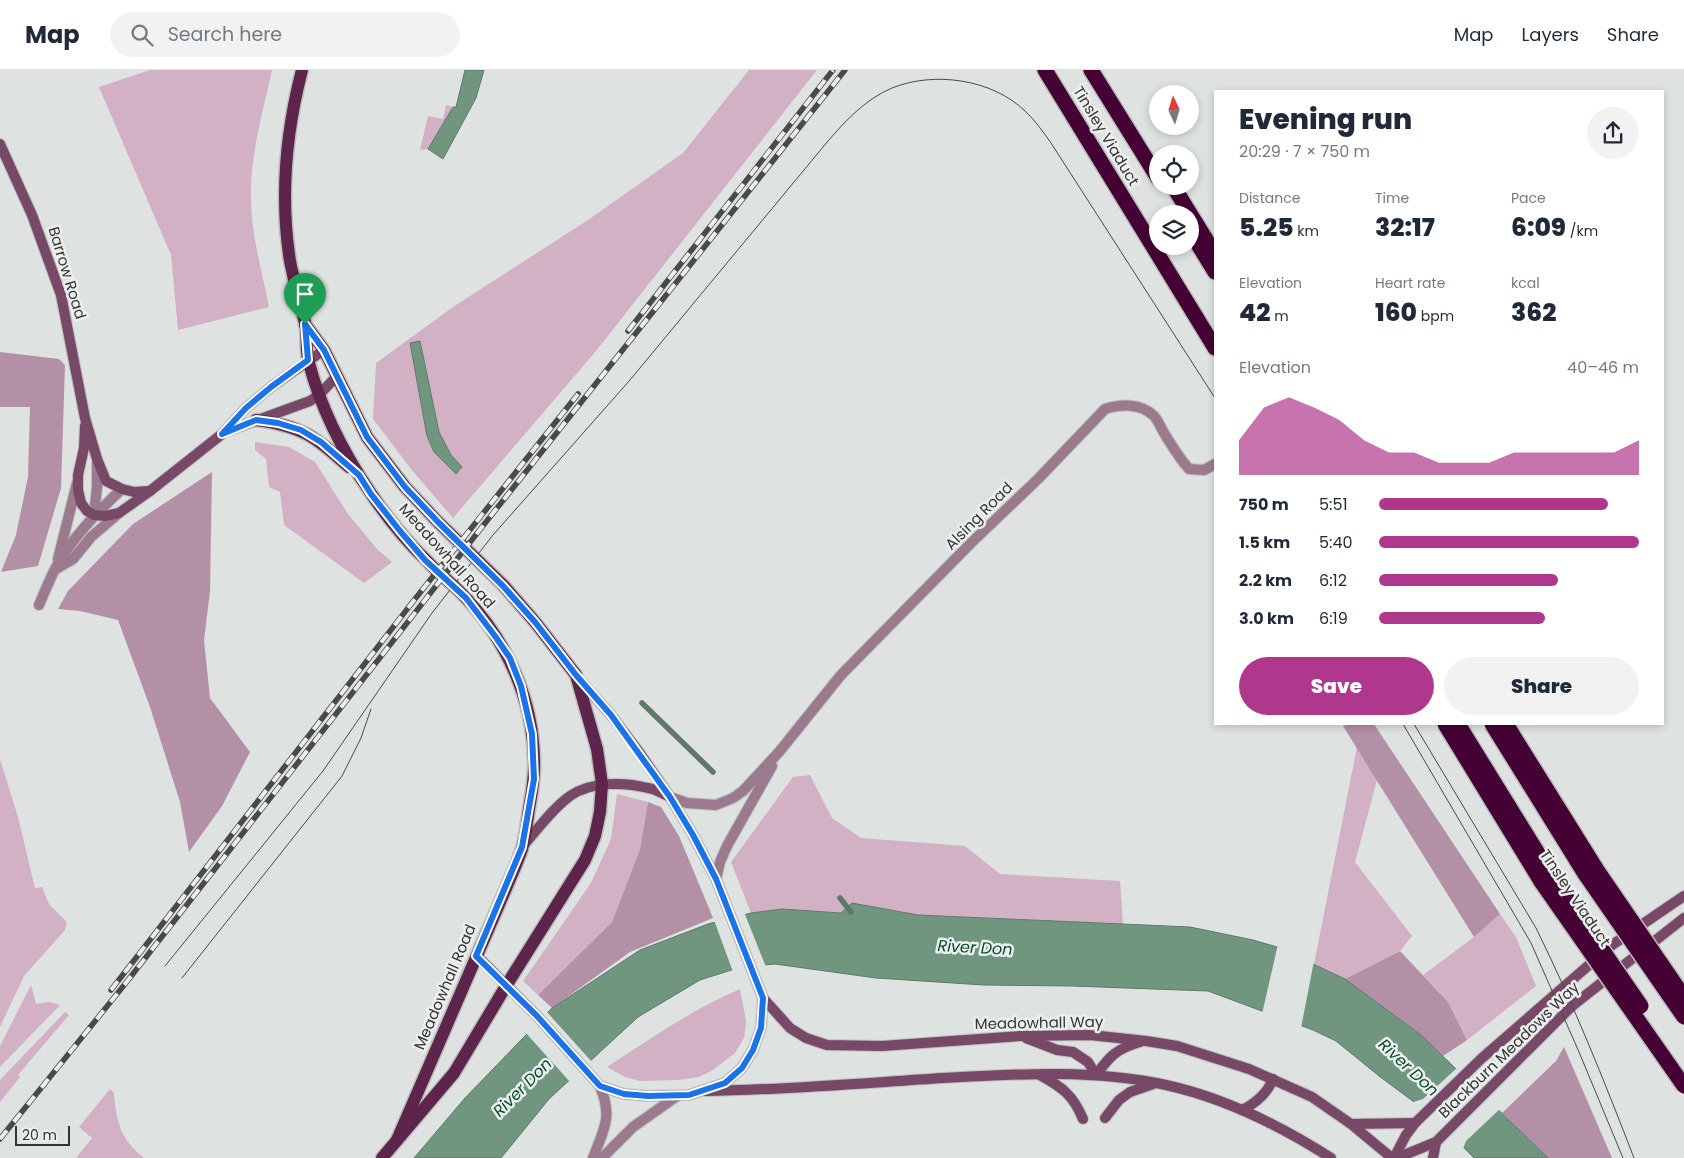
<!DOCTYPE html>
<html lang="en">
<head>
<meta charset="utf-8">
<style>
	:root { --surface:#fff; --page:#f2f2f3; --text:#1f2937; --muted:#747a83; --line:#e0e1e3; --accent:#b0388c }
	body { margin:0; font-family:Poppins,sans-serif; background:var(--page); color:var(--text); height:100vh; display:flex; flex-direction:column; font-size:19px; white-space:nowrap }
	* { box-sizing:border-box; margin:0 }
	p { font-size:16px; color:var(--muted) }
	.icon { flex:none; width:28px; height:28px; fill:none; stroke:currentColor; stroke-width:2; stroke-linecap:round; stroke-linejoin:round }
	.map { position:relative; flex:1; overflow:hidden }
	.side { position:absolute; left:1214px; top:20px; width:450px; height:635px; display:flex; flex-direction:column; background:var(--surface); border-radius:0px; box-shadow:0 2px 8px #0003 }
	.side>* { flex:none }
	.needle { width:32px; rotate:356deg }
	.tools { position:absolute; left:1149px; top:15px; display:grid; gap:10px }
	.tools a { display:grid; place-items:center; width:50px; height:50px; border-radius:50%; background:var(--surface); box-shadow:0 2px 8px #0003; font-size:25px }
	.scale { position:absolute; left:15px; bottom:12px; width:55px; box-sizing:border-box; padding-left:5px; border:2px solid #333534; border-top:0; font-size:14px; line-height:18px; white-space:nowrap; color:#333534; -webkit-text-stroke:4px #ecefed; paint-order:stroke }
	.pin { position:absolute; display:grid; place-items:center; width:42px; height:42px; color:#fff; margin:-51px -21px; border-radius:50% 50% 50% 0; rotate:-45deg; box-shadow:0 0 5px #0007 }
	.pin .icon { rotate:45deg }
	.round { display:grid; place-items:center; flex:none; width:52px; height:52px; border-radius:26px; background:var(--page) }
	.head { display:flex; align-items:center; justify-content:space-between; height:85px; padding:0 25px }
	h1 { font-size:28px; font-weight:800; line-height:38px }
	.stats { display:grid; grid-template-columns:repeat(3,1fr); gap:8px; height:85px; padding:5px 25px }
	.stats div { display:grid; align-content:center }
	.stats b { font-size:25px; font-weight:800 }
	.stats small { font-size:14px; font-weight:400 }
	.stats p { font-size:14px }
	.chart { height:140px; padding:10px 25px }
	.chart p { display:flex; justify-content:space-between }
	.chart svg { width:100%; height:90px; margin-top:5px; fill:var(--accent); opacity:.7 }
	.cta { display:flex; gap:10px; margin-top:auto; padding:10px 25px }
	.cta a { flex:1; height:58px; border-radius:30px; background:var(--accent); color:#fff; font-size:20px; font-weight:800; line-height:58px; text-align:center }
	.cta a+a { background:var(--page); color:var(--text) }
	ul { padding:0 25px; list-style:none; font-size:16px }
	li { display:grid; grid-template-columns:80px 60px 1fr; align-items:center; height:38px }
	li i { height:12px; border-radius:6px; background:var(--accent) }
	header { display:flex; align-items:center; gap:30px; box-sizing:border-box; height:70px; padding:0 25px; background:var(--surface); border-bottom:1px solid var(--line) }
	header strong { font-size:24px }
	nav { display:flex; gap:28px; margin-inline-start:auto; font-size:18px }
	.search { width:350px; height:45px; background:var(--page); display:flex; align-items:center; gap:12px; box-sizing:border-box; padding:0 18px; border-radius:28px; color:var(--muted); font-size:19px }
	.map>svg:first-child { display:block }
	.green { fill:#d3b1c5 }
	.forest { fill:#b490a6 }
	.water { fill:#719680; stroke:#5e7969 }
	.pier { fill:#dee2e0 }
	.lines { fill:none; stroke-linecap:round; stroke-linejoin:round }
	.stream { stroke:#5e7969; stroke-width:5.5 }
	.street-casing { stroke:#bcbfbe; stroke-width:12 }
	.secondary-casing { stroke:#bcbfbe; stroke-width:12 }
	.primary-casing { stroke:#bcbfbe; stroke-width:15 }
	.highway-casing { stroke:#bcbfbe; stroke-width:18 }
	.street { stroke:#9c7a8e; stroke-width:10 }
	.secondary { stroke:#784967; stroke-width:10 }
	.primary { stroke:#5d254b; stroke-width:12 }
	.highway { stroke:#450133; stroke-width:15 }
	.tram { stroke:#484b4a; stroke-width:1 }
	.rail-casing { stroke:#484b4a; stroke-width:5.5 }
	.rail { stroke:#ecefed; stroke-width:4; stroke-dasharray:11; stroke-linecap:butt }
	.highway-bridge-casing { stroke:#bcbfbe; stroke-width:18; stroke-linecap:butt }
	.highway-bridge { stroke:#450133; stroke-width:15 }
	.route-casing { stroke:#fff; stroke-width:10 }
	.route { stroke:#1a73e8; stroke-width:6 }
	.labels { text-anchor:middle; stroke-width:5; stroke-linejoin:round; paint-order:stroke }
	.street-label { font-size:15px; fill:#333534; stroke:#ecefed }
	.water-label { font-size:16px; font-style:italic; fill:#044b2e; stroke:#ecefed }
</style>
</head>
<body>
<header>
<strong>Map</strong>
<div class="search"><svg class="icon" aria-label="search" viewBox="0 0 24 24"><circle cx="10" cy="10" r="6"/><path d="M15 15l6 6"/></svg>Search here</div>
<nav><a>Map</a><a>Layers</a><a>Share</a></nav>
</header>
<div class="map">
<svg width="1684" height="1088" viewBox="0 0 1684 1088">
	<rect width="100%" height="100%" fill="#dee2e0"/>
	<!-- green -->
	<g class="green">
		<path d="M150,0h122c-9,42 -22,85 -21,128 0,36 11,73 18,109l-91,23 -7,-75 -72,-168z"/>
		<polygon points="749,0 817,0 596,281 453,448 411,399 373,349 376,293 453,237 588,150 683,83"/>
		<polygon points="446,35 453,37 428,79 420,80 428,46 443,49"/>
		<polygon points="255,372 289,377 315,392 348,444 377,479 392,492 364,513 284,455 280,422 269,417 266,389 255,380"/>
		<polygon points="1357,677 1377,710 1355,792 1412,866 1400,881 1345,909 1314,894"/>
		<polygon points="0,689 18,747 35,818 42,817 49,834 67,852 65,860 24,906 0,957"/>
		<polygon points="810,705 832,748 861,768 965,776 1000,804 1120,811 1123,854 918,845 852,833 841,843 782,839 751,843 731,792 793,707"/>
		<polygon points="617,724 648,732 640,779 612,852 538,925 523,911 591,813 611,769"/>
		<polygon points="1500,844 1516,867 1536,916 1467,970 1448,932 1423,905 1474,867"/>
		<polygon points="31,915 36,934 50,932 60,935 0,997 0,976"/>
		<path d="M740,919l6,32 -2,17 -9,15 -22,17 -14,7 -20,3 -39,1 -15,-4 -18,-10c43,-28 86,-58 133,-78z"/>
		<polygon points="65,942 69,945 18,1005 20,1007 0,1032 0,1010"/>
		<path d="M110,1019l4,4c2,29 7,47 30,65h-68l16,-20 -13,-11z"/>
	</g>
	<!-- forest -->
	<g class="forest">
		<polygon points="0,282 59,289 65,295 61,418 38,496 1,502 16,465 28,407 30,337 0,337"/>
		<polygon points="212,402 210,521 204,570 210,628 250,682 222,736 189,782 180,732 150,637 118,550 80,541 58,539 68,521 133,454"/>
		<polygon points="1350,654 1374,654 1500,844 1474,867 1343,656"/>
		<polygon points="648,732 661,737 679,766 713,848 630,882 552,938 538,925 612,852 640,779"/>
		<polygon points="1400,881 1448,932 1467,970 1443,986 1421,965 1345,909"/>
		<polygon points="1564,977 1612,1088 1548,1088 1502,1043 1556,991"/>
	</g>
	<!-- water -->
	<g class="water">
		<polygon points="465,0 484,0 476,28 443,89 428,79 453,37 456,37"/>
		<polygon points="420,271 439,362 451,385 462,397 456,404 434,382 427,366 410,273"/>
		<polygon points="852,833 918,845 1190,857 1253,870 1277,877 1345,909 1421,965 1548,1088 1474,1088 1433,1046 1379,1006 1336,971 1313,960 1208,921 1072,916 984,915 876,908 775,894 741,897 700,910 638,947 549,1029 501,1088 414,1088 465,1028 552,938 640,880 708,854 751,843 782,839 841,843"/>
	</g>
	<!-- pier -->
	<g class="pier">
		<polygon points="744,842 766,897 741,900 733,902 714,850"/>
		<polygon points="1278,874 1314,891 1301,958 1262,944"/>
		<polygon points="546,941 592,992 570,1012 525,962"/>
		<polygon points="1458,997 1501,1038 1466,1071 1463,1079 1431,1048 1410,1033 1423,1029"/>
	</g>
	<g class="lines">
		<!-- stream -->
		<g class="stream">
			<polyline points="642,633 713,702"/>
			<polyline points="840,828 851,842"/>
		</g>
		<defs>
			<g id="street">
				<polyline points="94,446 97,417 97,389"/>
				<polyline points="58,489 77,413"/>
				<polyline points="56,499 73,489 91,467 119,443"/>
				<path d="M39,535c5,-12 10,-24 16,-36 17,-31 41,-56 67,-80"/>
				<path d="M670,727l17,6 29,2 17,-7 10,-7 36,-39 62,-77 130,-132 67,-64 67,-70c16,-5 36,-6 49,7 4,4 7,12 10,17 8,13 15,25 25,36l15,1 11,-6"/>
				<polyline points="716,809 720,792 727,776 772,696"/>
				<path d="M593,1088c11,-30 20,-40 7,-72"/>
				<polyline points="602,1088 633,1057 677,1026"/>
			</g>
			<g id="secondary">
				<polyline points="0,74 32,145 61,225 85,348 97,389 106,411 122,419 134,422 150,421"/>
				<polyline points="85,356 84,378 78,405 78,420 81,433 87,441 94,445 105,446 119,443 150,421 222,364 246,338 271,317 324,280"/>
				<polyline points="225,362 310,331 319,325 336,307"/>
				<polyline points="578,608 611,645 639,682 670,727 693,765 716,809 763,928 790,958 806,968 827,975 882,976 1020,966 1090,965 1146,971 1177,976 1249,999 1312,1027 1351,1054 1392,1088"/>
				<path d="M523,776c15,-17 29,-37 47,-50 21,-15 55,-14 78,-8 8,1 15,6 22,9"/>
				<polyline points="477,886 537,946 600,1016 624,1024 648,1026 689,1025 725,1013 742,998 753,980 761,958 763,928"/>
				<polyline points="1026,968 1057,980 1073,982 1088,992 1096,1005"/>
				<path d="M1040,1005c22,12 33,20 43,44"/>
				<path d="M1096,1005c14,-19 20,-26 44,-33"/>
				<path d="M705,1021c79,-1 159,-8 238,-13 74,-4 150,-9 223,7 59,13 115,41 165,73"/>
				<path d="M1242,1040c14,-7 25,-16 31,-31"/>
				<polyline points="1105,1048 1119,1030 1130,1022 1153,1014"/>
				<polyline points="1351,1054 1415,1053"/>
				<polyline points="1394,1088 1406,1065 1415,1053 1482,988 1612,875 1684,826"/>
				<polyline points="1397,1088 1436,1072 1572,936 1684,848"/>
				<polyline points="1433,1088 1436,1072"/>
			</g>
			<g id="primary">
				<path d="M302,0c-16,62 -22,128 -12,191 4,21 10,41 15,62 3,13 0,27 4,40 12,46 34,89 61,129 16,24 36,49 57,69 12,13 27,24 39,37 41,44 67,101 68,162 1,16 -2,33 -5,49 -2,13 -3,27 -7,40 -4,12 -10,25 -15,37l-110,254"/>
				<polyline points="305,254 324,280 367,367 405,417 438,452 503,515 535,552 576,605 597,679 602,714 600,742 595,766 585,790 506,916 454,1003 382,1088"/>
				<path d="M256,350c47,6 59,17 93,47"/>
			</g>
			<g id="highway">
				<polyline points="1045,0 1215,278"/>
				<polyline points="1091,0 1158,108"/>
				<polyline points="1173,116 1215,184"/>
				<polyline points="1199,176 1215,202"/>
			</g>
		</defs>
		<!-- street casing -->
		<use href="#street" class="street-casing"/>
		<!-- secondary casing -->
		<use href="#secondary" class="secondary-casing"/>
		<!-- primary casing -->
		<use href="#primary" class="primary-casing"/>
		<!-- highway casing -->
		<use href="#highway" class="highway-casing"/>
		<!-- street -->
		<use href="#street" class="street"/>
		<!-- secondary -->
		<use href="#secondary" class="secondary"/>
		<!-- primary -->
		<use href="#primary" class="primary"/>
		<!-- highway -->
		<use href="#highway" class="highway"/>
		<!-- tram -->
		<g class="tram">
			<polyline points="1403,654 1531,873 1579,982 1623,1088"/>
			<path d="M1414,654l122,204c37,75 68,152 98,230"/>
			<path d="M165,896l158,-195 109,-158 61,-78 137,-155 198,-239c18,-21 38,-42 64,-53 42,-17 100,-9 133,23 10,9 18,21 26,32l164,255"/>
			<polyline points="182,908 342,706 361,668 371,639"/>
		</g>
		<defs>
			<g id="rail">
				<polyline points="628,261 833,0"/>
				<polyline points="111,920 415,529 578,324"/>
				<polyline points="0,1069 125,914 482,457 845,0"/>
			</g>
		</defs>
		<!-- rail casing -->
		<use href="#rail" class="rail-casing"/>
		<!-- rail -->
		<use href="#rail" class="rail"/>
		<defs>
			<g id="highway-bridge">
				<polyline points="1445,654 1542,813 1684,1016"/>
				<polyline points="1458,654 1557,814 1641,936"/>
				<polyline points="1492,654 1585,804 1684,947"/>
				<polyline points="1506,654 1597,800 1684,927"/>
			</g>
		</defs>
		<!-- highway-bridge casing -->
		<use href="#highway-bridge" class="highway-bridge-casing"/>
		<!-- highway-bridge -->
		<use href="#highway-bridge" class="highway-bridge"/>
	</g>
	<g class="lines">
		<defs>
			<polygon id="route" points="305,254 324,280 367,367 405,417 438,452 503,516 535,552 576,605 611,645 670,727 693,765 716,809 763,928 761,958 753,980 742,998 725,1013 689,1025 648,1026 624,1024 600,1016 537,946 476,886 522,777 534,709 532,664 521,616 510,588 495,566 466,528 425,490 400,461 371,424 359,405 321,372 301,360 278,353 256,350 222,364 246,338 271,317 308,290"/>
		</defs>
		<!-- route casing -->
		<use href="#route" class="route-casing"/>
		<!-- route -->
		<use href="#route" class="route"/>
	</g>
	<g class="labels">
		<!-- street labels -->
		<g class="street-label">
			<text transform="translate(1106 66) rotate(59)" y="5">Tinsley Viaduct</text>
			<text transform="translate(67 203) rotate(73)" y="5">Barrow Road</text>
			<text transform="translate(979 446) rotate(-45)" y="5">Alsing Road</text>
			<text transform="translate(447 486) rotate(48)" y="5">Meadowhall Road</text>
			<text transform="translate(1575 828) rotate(56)" y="5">Tinsley Viaduct</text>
			<text transform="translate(445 917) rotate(-67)" y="5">Meadowhall Road</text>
			<text transform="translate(1039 953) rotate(-1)" y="5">Meadowhall Way</text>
			<text transform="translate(1509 980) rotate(-44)" y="5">Blackburn Meadows Way</text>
		</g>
		<!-- water labels -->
		<g class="water-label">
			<text transform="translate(975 877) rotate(3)" y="6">River Don</text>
			<text transform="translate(1409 997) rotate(43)" y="6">River Don</text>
			<text transform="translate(522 1017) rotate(-45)" y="6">River Don</text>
		</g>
	</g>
</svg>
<div class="tools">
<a><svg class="needle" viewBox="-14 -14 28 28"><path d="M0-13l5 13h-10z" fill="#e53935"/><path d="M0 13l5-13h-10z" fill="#747a83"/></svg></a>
<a><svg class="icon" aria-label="locate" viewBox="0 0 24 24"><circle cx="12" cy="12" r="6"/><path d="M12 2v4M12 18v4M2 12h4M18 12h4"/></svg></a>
<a><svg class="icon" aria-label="layers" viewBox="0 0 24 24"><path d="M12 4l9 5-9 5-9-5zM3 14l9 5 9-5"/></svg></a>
</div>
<div class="scale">20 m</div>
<div class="pin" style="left:305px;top:254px;background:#1e9e55"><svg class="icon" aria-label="arrive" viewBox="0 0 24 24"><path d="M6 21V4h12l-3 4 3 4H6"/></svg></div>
<section class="side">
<div class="head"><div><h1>Evening run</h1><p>20:29 · 7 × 750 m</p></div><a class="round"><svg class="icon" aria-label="share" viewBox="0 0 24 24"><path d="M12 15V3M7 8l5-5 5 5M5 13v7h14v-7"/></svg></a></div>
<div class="stats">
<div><p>Distance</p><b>5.25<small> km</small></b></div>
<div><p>Time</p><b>32:17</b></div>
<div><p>Pace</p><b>6:09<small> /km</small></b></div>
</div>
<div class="stats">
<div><p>Elevation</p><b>42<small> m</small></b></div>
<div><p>Heart rate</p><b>160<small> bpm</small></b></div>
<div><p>kcal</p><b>362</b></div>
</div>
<div class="chart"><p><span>Elevation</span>40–46 m</p>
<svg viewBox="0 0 160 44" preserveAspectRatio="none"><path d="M0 44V27L10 11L20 6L30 11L40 17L50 27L60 33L70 33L80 38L90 38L100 38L110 33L120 33L130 33L140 33L150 33L160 27V44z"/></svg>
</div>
<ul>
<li><b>750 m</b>5:51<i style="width:88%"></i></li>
<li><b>1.5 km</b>5:40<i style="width:100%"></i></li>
<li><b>2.2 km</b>6:12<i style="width:69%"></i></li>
<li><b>3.0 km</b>6:19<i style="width:64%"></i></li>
</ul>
<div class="cta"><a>Save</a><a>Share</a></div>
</section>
</div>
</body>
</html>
